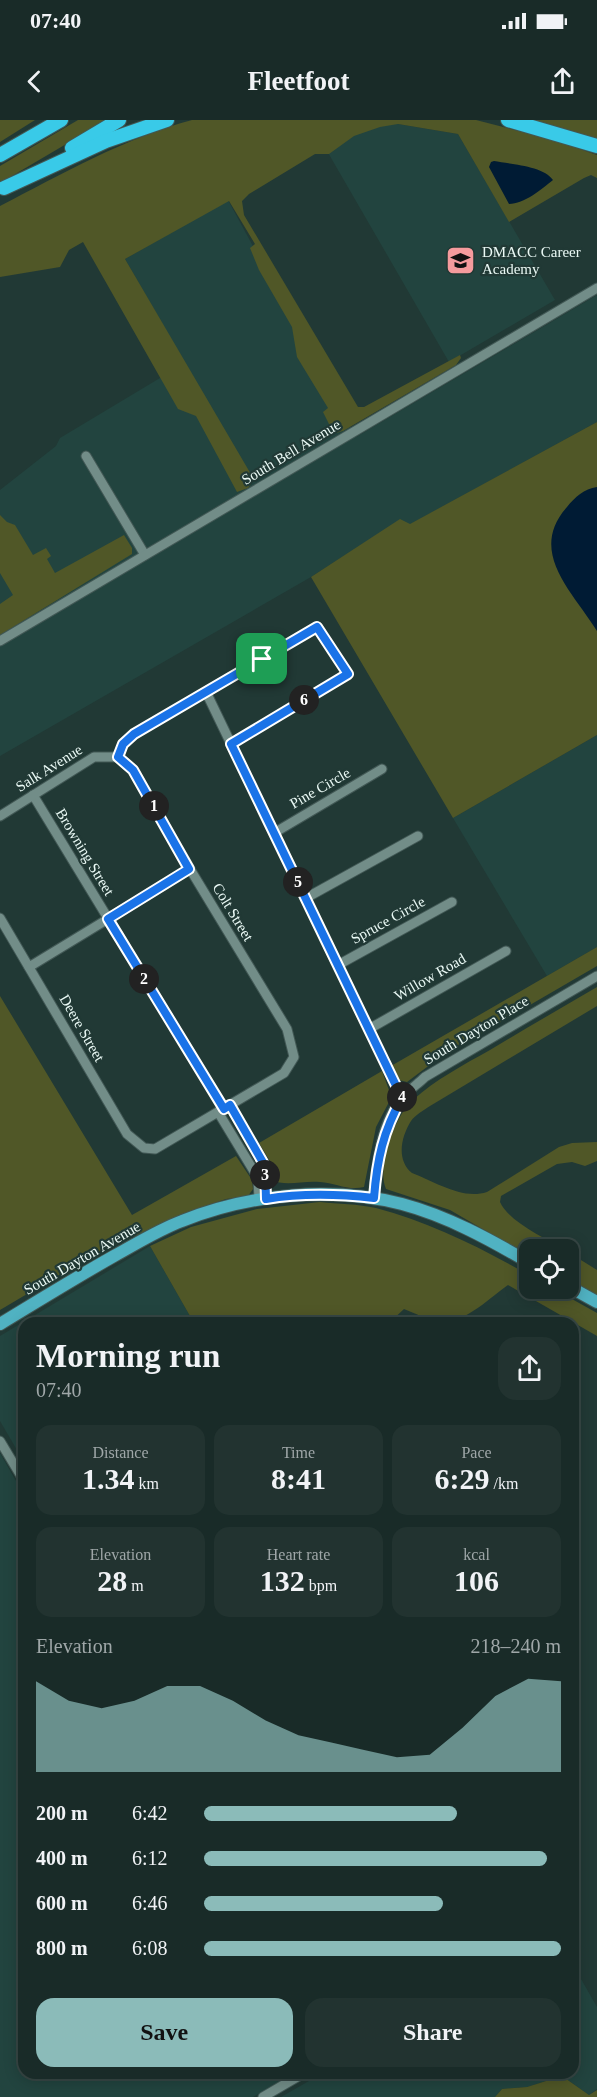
<!DOCTYPE html>
<html lang="en">
<head>
<meta charset="utf-8">
<style>
	:root { --surface:#192b28; --page:#223330; --text:#f1f3f6; --muted:#9fa7a8; --line:#374745; --accent:#8bbbb9 }
	body { margin:0; font-family:"Times New Roman",serif; background:var(--page); color:var(--text); height:100vh; display:flex; flex-direction:column; font-size:22px; white-space:nowrap }
	* { box-sizing:border-box; margin:0 }
	p { font-size:20px; color:var(--muted) }
	.icon { flex:none; width:33px; height:33px; fill:none; stroke:currentColor; stroke-width:2; stroke-linecap:round; stroke-linejoin:round }
	.map { position:relative; flex:1; overflow:hidden }
	.sheet { position:absolute; left:18px; top:1197px; width:561px; height:762px; display:flex; flex-direction:column; background:var(--surface); border-radius:18px; box-shadow:0 3px 15px #0003,0 0 0 2px var(--line) }
	.sheet>* { flex:none }
	.buttons { position:absolute; left:519px; top:1119px; display:grid; gap:12px }
	.buttons a { display:grid; place-items:center; width:60px; height:60px; border-radius:12px; background:var(--surface); box-shadow:0 3px 15px #0003,0 0 0 2px var(--line); font-size:30px }
	.pin { position:absolute; display:grid; place-items:center; width:51px; height:51px; color:#fff; margin:-26px; border-radius:12px; box-shadow:0 3px 9px #0006 }
	.km { position:absolute; width:30px; height:30px; margin:-15px; border-radius:50%; background:#222; color:#fff; font-size:16px; line-height:30px; text-align:center }
	.round { display:grid; place-items:center; flex:none; width:63px; height:63px; border-radius:18px; background:var(--page) }
	.overview { display:flex; align-items:center; justify-content:space-between; height:102px; padding:0 18px }
	h1 { font-size:33px; font-weight:700; line-height:45px }
	.metrics { display:grid; grid-template-columns:repeat(3,1fr); gap:9px; height:102px; padding:6px 18px }
	.metrics div { display:grid; align-content:center; border-radius:15px; background:var(--page); text-align:center }
	.metrics b { font-size:30px; font-weight:700 }
	.metrics small { font-size:16px; font-weight:400 }
	.metrics p { font-size:16px }
	.chart { height:168px; padding:12px 18px }
	.chart p { display:flex; justify-content:space-between }
	.chart svg { width:100%; height:108px; margin-top:6px; fill:var(--accent); opacity:.7 }
	.button { display:flex; gap:12px; margin-top:auto; padding:12px 18px }
	.button a { flex:1; height:69px; border-radius:18px; background:var(--accent); color:#111; font-size:24px; font-weight:700; line-height:69px; text-align:center }
	.button a+a { background:var(--page); color:var(--text) }
	ul { padding:0 18px; list-style:none; font-size:20px }
	li { display:grid; grid-template-columns:96px 72px 1fr; align-items:center; height:45px }
	li i { height:15px; border-radius:8px; background:var(--accent) }
	.status { display:flex; justify-content:space-between; align-items:center; height:42px; padding:0 30px; background:var(--surface); direction:ltr }
	.status svg { height:16px; fill:currentColor }
	header { display:flex; justify-content:space-between; align-items:center; height:78px; padding:0 18px; background:var(--surface); font-size:27px; font-weight:700 }
	.map>svg:first-child { display:block }
	.built { fill:#22443f }
	.green { fill:#505727 }
	.water { fill:#001b34 }
	.lines { fill:none; stroke-linecap:round; stroke-linejoin:round }
	.minor-casing { stroke:#425855; stroke-width:11 }
	.major-casing { stroke:#425855; stroke-width:14 }
	.highway-casing { stroke:#425855; stroke-width:16 }
	.minor { stroke:#728d88; stroke-width:9 }
	.major { stroke:#50b2c2; stroke-width:12 }
	.highway { stroke:#39cae8; stroke-width:14 }
	.route-casing { stroke:#fff; stroke-width:12 }
	.route { stroke:#1a73e8; stroke-width:8 }
	.labels { text-anchor:middle; stroke-width:4.5; stroke-linejoin:round; paint-order:stroke }
	.poi-label { font-size:15px; fill:#eaf9f5; stroke:#213935; text-anchor:start }
	.street-label { font-size:15px; fill:#eaf9f5; stroke:#213935 }
</style>
</head>
<body>
<div class="status"><b>07:40</b><svg viewBox="0 0 49 12"><path d="M0 12V9h3v3zM5 12V6h3v6zM10 12V3h3v9zM15 12V0h3v12zM26 1h20v11H26zM47 4h2v5h-2z"/></svg></div>
<header><svg class="icon" aria-label="back" viewBox="0 0 24 24"><path d="M15 5l-7 7 7 7"/></svg>Fleetfoot<svg class="icon" aria-label="share" viewBox="0 0 24 24"><path d="M12 15V3M7 8l5-5 5 5M5 13v7h14v-7"/></svg></header>
<div class="map">
<svg width="597" height="1977" viewBox="0 0 597 1977">
	<rect width="100%" height="100%" fill="#213935"/>
	<!-- built -->
	<g class="built">
		<polygon points="398,4 458,14 555,180 449,242 312,5"/>
		<polygon points="228,80 356,317 597,175 597,302 409,405 400,400 311,457 0,636 0,370 56,326 60,318 185,243 125,139"/>
		<polygon points="597,615 597,827 547,856 453,698"/>
		<polygon points="150,1126 194,1203 24,1203 24,1342 0,1301 0,1216"/>
		<polygon points="0,1333 24,1375 24,1953 294,1953 253,1977 0,1977"/>
		<polygon points="573,1845 597,1887 597,1969 589,1975 562,1956 527,1967 502,1969 495,1977 281,1977 323,1953 573,1953"/>
	</g>
	<!-- green -->
	<g class="green">
		<polygon points="0,0 35,0 0,22"/>
		<polygon points="78,0 107,0 0,63 0,46"/>
		<path d="M192,0h284l81,21 40,14v23l-6,-3 -7,3 -75,44 -51,-88 -60,-10 -18,3 -26,9 -25,18h-14l-66,40 -7,7 2,14 114,192h6l96,-52 1,3 -5,7 -113,66 -7,2 -5,-5 -8,-16 5,-4 -31,-51 -5,-30 -33,-57 -9,-22 5,-4 -26,-43 -104,58 127,217v7l-4,5 -11,4 -41,-76 -18,-7 -95,-167 -14,8 -9,17 -60,10v-71c62,-32 125,-68 192,-86z"/>
		<polygon points="523,0 597,0 597,22"/>
		<polygon points="597,302 597,615 453,698 311,457 400,399 410,404"/>
		<polygon points="0,395 7,402 15,405 33,435 46,428 51,436 47,439 55,453 124,415 132,428 132,434 0,515 0,484 13,475 0,453"/>
		<polygon points="597,827 597,846 439,938 407,962 399,960 391,946"/>
		<path d="M597,867v19l-167,100c-6,4 -15,9 -19,15 -10,16 -15,39 1,52 24,9 50,27 75,19l72,-45 13,-4 25,-1v19l-12,5 -13,-4 -15,2 -56,32 -1,6c9,20 45,36 64,47l-34,1 -1,6 -79,-46 -64,-21c-10,-22 9,-74 27,-89 22,-20 50,-35 77,-50 35,-21 71,-42 107,-63z"/>
		<polygon points="0,876 132,1095 236,1036 252,1060 253,1069 248,1076 226,1079 185,1093 93,1135 0,1190"/>
		<path d="M382,951l8,22 -1,9 -13,25 -12,60c-15,4 -29,-4 -44,-5 -16,-2 -33,5 -49,-2v-17l-12,-20z"/>
		<path d="M320,1082c18,2 38,2 56,6 54,14 105,40 153,67l1,13 24,1 43,24v23l-89,-51c-17,12 -48,42 -69,37 -12,-2 -24,-9 -35,-13l-15,14h-195l-44,-77 41,-19 66,-18z"/>
		<polygon points="568,1132 597,1150 597,1176 569,1159"/>
		<polygon points="562,1956 589,1975 597,1970 597,1977 495,1977 502,1969 527,1967"/>
	</g>
	<!-- water -->
	<g class="water">
		<path d="M494,41c16,3 50,5 59,19 -11,9 -29,24 -44,24l-20,-37 2,-5z"/>
		<path d="M597,367v144c-24,-39 -70,-79 -30,-124 8,-10 17,-18 30,-20z"/>
	</g>
	<g class="lines">
		<defs>
			<g id="minor">
				<polyline points="86,336 145,435"/>
				<polyline points="0,521 597,168"/>
				<polyline points="206,572 402,978"/>
				<polyline points="118,637 123,624 134,614 317,507 348,554 231,624"/>
				<polyline points="33,675 224,989"/>
				<polyline points="0,696 94,637 118,637"/>
				<polyline points="274,713 382,649"/>
				<polyline points="306,778 418,716"/>
				<polyline points="0,798 127,1014 144,1028 155,1029 284,953 294,937 287,909 190,749 133,650 118,637"/>
				<polyline points="338,845 452,782"/>
				<polyline points="29,847 190,749"/>
				<polyline points="369,909 506,831"/>
				<polyline points="230,985 265,1046 266,1079"/>
				<polyline points="218,992 258,1058 259,1080"/>
				<path d="M373,1078c3,-32 8,-78 31,-102 6,-7 14,-12 21,-19l172,-101"/>
				<polyline points="0,1321 24,1361"/>
				<polyline points="263,1977 304,1953"/>
			</g>
			<g id="major">
				<polyline points="568,1166 597,1182"/>
				<path d="M0,1204c38,-23 75,-46 114,-68 22,-12 44,-26 68,-35 67,-27 149,-35 220,-17 45,12 87,35 128,59"/>
			</g>
			<g id="highway">
				<polyline points="508,0 597,26"/>
				<polyline points="72,28 119,0"/>
				<polyline points="0,35 61,0"/>
				<polyline points="4,68 106,21 167,0"/>
			</g>
		</defs>
		<!-- minor casing -->
		<use href="#minor" class="minor-casing"/>
		<!-- major casing -->
		<use href="#major" class="major-casing"/>
		<!-- highway casing -->
		<use href="#highway" class="highway-casing"/>
		<!-- minor -->
		<use href="#minor" class="minor"/>
		<!-- major -->
		<use href="#major" class="major"/>
		<!-- highway -->
		<use href="#highway" class="highway"/>
	</g>
	<g class="lines">
		<defs>
			<path id="route" d="M317,507l31,47 -117,70 171,354c-19,33 -25,62 -28,100 -36,-4 -72,-5 -108,1l-1,-33 -35,-61 -6,4 -116,-190 81,-50 -56,-99 -15,-13 5,-13 11,-10z"/>
		</defs>
		<!-- route casing -->
		<use href="#route" class="route-casing"/>
		<!-- route -->
		<use href="#route" class="route"/>
	</g>
	<!-- icons -->
	<defs>
		<symbol id="school-square" viewBox="-11 -11 22 22"><rect x="-9" y="-9" width="18" height="18" rx="4" fill="#f59b9d" stroke="#213935"/><path d="M0-5L7-2L0 1L-7-2ZM-4 1L0 2.5L4 1V4Q0 6-4 4Z" fill="#111"/></symbol>
	</defs>
	<g fill-rule="evenodd">
		<use href="#school-square" x="444" y="124" width="33" height="33"/>
	</g>
	<g class="labels">
		<!-- poi labels -->
		<g class="poi-label">
			<text x="482" y="137">DMACC Career<tspan x="482" dy="17">Academy</tspan></text>
		</g>
		<!-- street labels -->
		<g class="street-label">
			<text transform="translate(291 332) rotate(-31)" y="5">South Bell Avenue</text>
			<text transform="translate(49 648) rotate(-32)" y="5">Salk Avenue</text>
			<text transform="translate(320 668) rotate(-30)" y="5">Pine Circle</text>
			<text transform="translate(85 732) rotate(59)" y="5">Browning Street</text>
			<text transform="translate(233 792) rotate(59)" y="5">Colt Street</text>
			<text transform="translate(388 800) rotate(-29)" y="5">Spruce Circle</text>
			<text transform="translate(430 857) rotate(-30)" y="5">Willow Road</text>
			<text transform="translate(82 908) rotate(60)" y="5">Deere Street</text>
			<text transform="translate(476 910) rotate(-31)" y="5">South Dayton Place</text>
			<text transform="translate(82 1138) rotate(-30)" y="5">South Dayton Avenue</text>
		</g>
	</g>
</svg>
<div class="buttons">
<a><svg class="icon" aria-label="locate" viewBox="0 0 24 24"><circle cx="12" cy="12" r="6"/><path d="M12 2v4M12 18v4M2 12h4M18 12h4"/></svg></a>
</div>
<div class="pin" style="left:262px;top:539px;background:#1e9e55"><svg class="icon" aria-label="arrive" viewBox="0 0 24 24"><path d="M6 21V4h12l-3 4 3 4H6"/></svg></div>
<b class="km" style="left:154px;top:686px">1</b>
<b class="km" style="left:144px;top:859px">2</b>
<b class="km" style="left:265px;top:1055px">3</b>
<b class="km" style="left:402px;top:977px">4</b>
<b class="km" style="left:298px;top:762px">5</b>
<b class="km" style="left:304px;top:580px">6</b>
<section class="sheet">
<div class="overview"><div><h1>Morning run</h1><p>07:40</p></div><a class="round"><svg class="icon" aria-label="share" viewBox="0 0 24 24"><path d="M12 15V3M7 8l5-5 5 5M5 13v7h14v-7"/></svg></a></div>
<div class="metrics">
<div><p>Distance</p><b>1.34<small> km</small></b></div>
<div><p>Time</p><b>8:41</b></div>
<div><p>Pace</p><b>6:29<small> /km</small></b></div>
</div>
<div class="metrics">
<div><p>Elevation</p><b>28<small> m</small></b></div>
<div><p>Heart rate</p><b>132<small> bpm</small></b></div>
<div><p>kcal</p><b>106</b></div>
</div>
<div class="chart"><p><span>Elevation</span>218–240 m</p>
<svg viewBox="0 0 160 44" preserveAspectRatio="none"><path d="M0 44V7L10 15L20 18L30 15L40 9L50 9L60 15L70 23L80 29L90 32L100 35L110 38L120 37L130 26L140 13L150 6L160 7V44z"/></svg>
</div>
<ul>
<li><b>200 m</b>6:42<i style="width:71%"></i></li>
<li><b>400 m</b>6:12<i style="width:96%"></i></li>
<li><b>600 m</b>6:46<i style="width:67%"></i></li>
<li><b>800 m</b>6:08<i style="width:100%"></i></li>
</ul>
<div class="button"><a>Save</a><a>Share</a></div>
</section>
</div>
</body>
</html>
